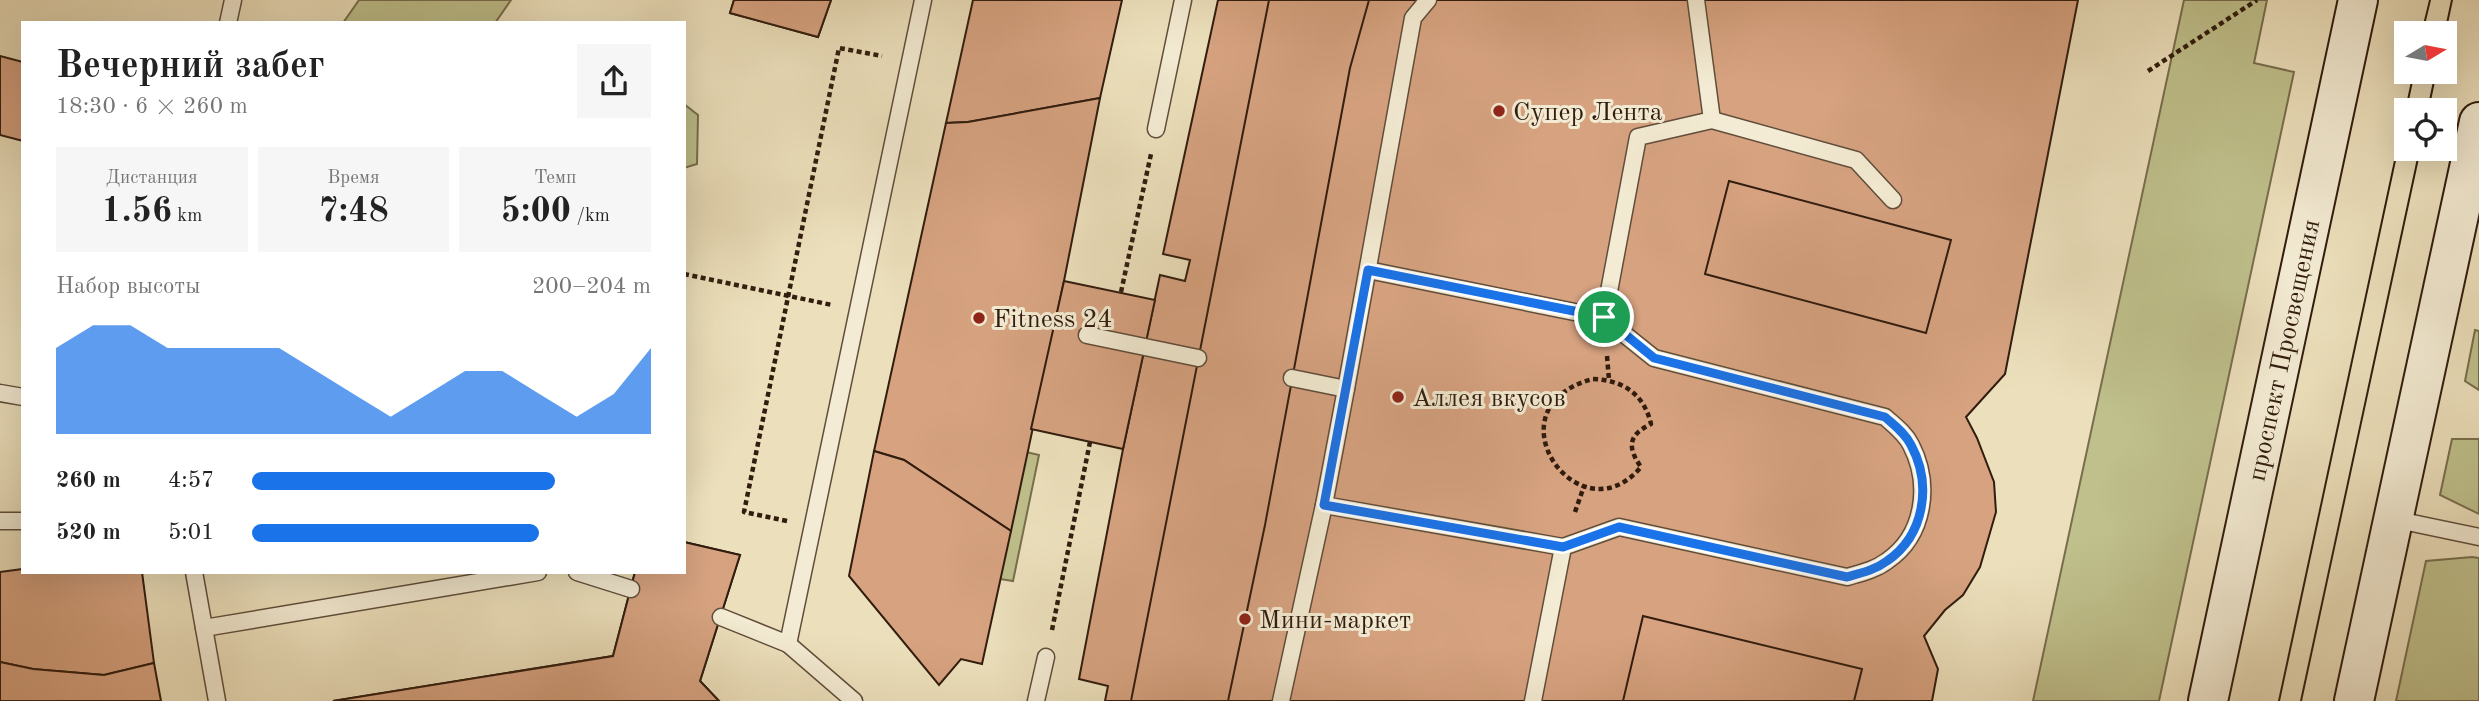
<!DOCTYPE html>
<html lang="ru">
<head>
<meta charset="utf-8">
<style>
	:root { --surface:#fff; --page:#f6f6f6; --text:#222; --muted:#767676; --accent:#1a73e8 }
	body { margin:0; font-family:"Old Standard TT",serif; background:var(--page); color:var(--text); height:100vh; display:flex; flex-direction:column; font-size:26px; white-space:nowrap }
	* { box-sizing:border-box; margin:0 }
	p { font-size:23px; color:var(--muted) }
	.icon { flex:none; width:38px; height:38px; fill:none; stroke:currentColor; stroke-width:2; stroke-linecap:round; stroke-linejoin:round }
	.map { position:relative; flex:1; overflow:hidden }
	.drawer { position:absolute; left:21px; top:21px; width:665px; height:553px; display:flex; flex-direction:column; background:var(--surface); border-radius:0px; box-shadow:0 7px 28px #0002 }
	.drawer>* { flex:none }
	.needle { width:46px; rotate:80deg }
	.buttons { position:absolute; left:2394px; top:21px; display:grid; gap:14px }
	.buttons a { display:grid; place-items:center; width:63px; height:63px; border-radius:0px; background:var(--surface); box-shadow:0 7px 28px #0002; font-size:35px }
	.pin { position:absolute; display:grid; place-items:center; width:60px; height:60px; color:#fff; margin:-30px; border:4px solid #fff; border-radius:50%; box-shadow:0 2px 7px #0007 }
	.round { display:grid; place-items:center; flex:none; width:74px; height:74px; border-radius:0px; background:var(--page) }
	.headline { display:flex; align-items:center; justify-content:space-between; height:119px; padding:0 35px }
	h1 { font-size:38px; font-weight:700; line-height:52px }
	.stats { display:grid; grid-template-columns:repeat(3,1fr); gap:10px; height:119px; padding:7px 35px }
	.stats div { display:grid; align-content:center; border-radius:0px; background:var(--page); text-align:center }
	.stats b { font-size:35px; font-weight:700 }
	.stats small { font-size:19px; font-weight:400 }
	.stats p { font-size:19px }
	.chart { height:196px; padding:14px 35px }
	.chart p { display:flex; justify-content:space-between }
	.chart svg { width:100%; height:126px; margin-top:7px; fill:var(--accent); opacity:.7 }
	ul { padding:0 35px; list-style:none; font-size:23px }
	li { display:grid; grid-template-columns:112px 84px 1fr; align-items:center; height:52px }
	li i { height:18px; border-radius:9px; background:var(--accent) }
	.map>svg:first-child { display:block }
	.green { fill:#bfc08c; stroke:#786e4d; stroke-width:2 }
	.building { fill:#d6a280; stroke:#311c0e; stroke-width:2 }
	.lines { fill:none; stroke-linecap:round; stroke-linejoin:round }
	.service-casing { stroke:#604d3a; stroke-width:19 }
	.secondary-casing { stroke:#311c0e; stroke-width:42 }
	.path { stroke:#311c0e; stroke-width:4.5; stroke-dasharray:5 3.5; stroke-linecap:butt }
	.service { stroke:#f3ebd3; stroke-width:16 }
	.secondary { stroke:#f3ebd3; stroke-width:38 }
	.tram { stroke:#311c0e; stroke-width:2 }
	.route-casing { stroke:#fff; stroke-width:14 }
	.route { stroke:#1a73e8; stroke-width:9 }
	.poi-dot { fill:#8f2418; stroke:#f3ebd3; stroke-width:2.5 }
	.labels { text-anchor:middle; stroke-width:6; stroke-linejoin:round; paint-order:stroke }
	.poi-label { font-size:26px; fill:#311c0e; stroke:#f3ebd3; text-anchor:start }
	.street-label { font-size:26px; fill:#311c0e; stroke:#f3ebd3 }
</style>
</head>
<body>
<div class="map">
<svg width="2479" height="701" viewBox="0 0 2479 701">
	<rect width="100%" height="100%" fill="#ece0bc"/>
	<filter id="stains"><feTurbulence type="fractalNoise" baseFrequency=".00286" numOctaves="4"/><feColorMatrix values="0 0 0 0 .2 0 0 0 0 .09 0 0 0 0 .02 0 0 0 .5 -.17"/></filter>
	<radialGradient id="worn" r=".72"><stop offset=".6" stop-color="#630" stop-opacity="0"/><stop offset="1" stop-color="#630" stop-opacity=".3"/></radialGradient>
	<!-- green -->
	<g class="green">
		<polygon points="359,0 511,0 495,23 343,23"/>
		<polygon points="2184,0 2267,0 2254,63 2294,72 2159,701 2033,701"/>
		<polygon points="684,104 698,115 697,164 684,168"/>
		<polygon points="2475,330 2479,331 2479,390 2465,381"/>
		<polygon points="2452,439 2479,439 2479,514 2440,495"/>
		<polygon points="1026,452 1039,455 1013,581 1000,579"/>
		<polygon points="2472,557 2479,558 2479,701 2396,701 2426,561"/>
	</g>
	<!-- building -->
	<g class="building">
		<polygon points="734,0 831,0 818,37 730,13"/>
		<polygon points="734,0 831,0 818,37 730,13"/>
		<polygon points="973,0 1122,0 1100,98 968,122 946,123"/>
		<polygon points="1218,0 2078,0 2005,374 1966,417 1977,438 1994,482 1996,512 1980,567 1963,595 1945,610 1924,636 1938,669 1932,701 1105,701 1108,686 1079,679 1123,449 1160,275 1185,281 1190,260 1163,254"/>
		<polygon points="1269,0 1369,0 1350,68 1265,525 1228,701 1131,701"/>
		<polygon points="0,56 23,62 23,141 0,135"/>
		<polygon points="1100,98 1064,281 1011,531 904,460 874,451 946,123 968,122"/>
		<polygon points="1729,181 1951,240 1926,333 1705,274"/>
		<polygon points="1064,281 1155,300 1123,449 1031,429"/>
		<polygon points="874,451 904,460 1011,531 982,664 961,659 939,685 849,576"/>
		<polygon points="684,542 740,555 700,681 719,701 333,701 613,656 635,572 684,572"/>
		<polygon points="684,542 740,555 700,681 719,701 333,701 613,656 635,572 684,572"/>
		<polygon points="23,569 23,572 142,572 154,663 104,675 33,669 0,662 0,572"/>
		<polygon points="1643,616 1862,669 1854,701 1623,701"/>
		<polygon points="0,662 33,669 104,675 154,663 161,701 0,701"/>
	</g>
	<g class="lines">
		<defs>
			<g id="service">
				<polyline points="1696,0 1712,120 1856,160 1893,200"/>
				<polyline points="228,23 233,0"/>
				<polyline points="1156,129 1183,0"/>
				<polyline points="1368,270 1604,318 1638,137 1712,120"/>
				<polyline points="1087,335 1198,358"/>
				<polyline points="1292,378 1346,389"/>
				<polyline points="0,393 23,397"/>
				<polyline points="1324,505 1563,547"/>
				<polyline points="2393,519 2479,537"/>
				<polyline points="0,521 23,521"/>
				<polyline points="194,572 217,701"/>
				<polyline points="577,572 631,589"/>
				<polyline points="721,617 788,644 854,701"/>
				<polyline points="204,628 538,572"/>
				<polyline points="788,644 923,0"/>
				<polyline points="1036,701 1046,657"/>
				<polyline points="1281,701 1324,505 1346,389 1413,18 1428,0"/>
				<path d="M1533,701l30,-154 56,-20 228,50c14,-4 28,-7 40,-16 38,-26 44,-77 24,-116 -6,-12 -17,-20 -26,-28l-231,-59 -50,-40"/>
			</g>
			<g id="secondary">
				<polyline points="2208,701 2358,0"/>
				<polyline points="2354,701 2479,122"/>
			</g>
		</defs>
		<!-- service casing -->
		<use href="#service" class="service-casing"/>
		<!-- secondary casing -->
		<use href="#secondary" class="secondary-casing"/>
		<!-- path -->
		<g class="path">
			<polyline points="2148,71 2257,0"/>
			<polyline points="684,274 832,305"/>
			<polyline points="1121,292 1151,154"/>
			<polyline points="1607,356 1609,380"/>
			<path d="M1593,379c30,1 51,15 58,45 -23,11 -24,23 -10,43 -62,74 -156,-60 -48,-88z"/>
			<polyline points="1575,512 1584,486"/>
			<polyline points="787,521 744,512 839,48 882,56"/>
			<polyline points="1052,630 1090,442"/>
		</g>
		<!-- service -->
		<use href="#service" class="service"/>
		<!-- secondary -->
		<use href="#secondary" class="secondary"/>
		<!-- tram -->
		<g class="tram">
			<polyline points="2422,33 2430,0"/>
			<polyline points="2445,33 2452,0"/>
			<polyline points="2428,110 2436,72"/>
			<polyline points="2279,701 2414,72"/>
			<polyline points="2301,701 2420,149"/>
		</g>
	</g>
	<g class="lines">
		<defs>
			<path id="route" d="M1368,270l236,47 50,41 231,59c9,8 20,16 26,28 21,39 14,90 -24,116 -12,9 -26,12 -40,16l-228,-50 -56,20 -239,-42z"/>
		</defs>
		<!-- route casing -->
		<use href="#route" class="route-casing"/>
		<!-- route -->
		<use href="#route" class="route"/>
	</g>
	<!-- markers -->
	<g class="poi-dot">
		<circle cx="1499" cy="111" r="7"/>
		<circle cx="979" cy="318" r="7"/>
		<circle cx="1398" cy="397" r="7"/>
		<circle cx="1245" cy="619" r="7"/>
	</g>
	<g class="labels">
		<!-- poi labels -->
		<g class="poi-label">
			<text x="1513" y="120">Супер Лента</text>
			<text x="993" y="327">Fitness 24</text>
			<text x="1412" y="406">Аллея вкусов</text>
			<text x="1259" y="628">Мини-маркет</text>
		</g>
		<!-- street labels -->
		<g class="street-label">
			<text transform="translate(2283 350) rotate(-78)" y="9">проспект Просвещения</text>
		</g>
	</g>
	<rect width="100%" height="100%" filter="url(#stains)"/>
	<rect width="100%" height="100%" fill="url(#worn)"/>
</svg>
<div class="buttons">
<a><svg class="needle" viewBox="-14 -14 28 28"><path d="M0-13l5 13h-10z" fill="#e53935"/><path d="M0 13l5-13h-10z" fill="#767676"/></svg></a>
<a><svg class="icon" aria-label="locate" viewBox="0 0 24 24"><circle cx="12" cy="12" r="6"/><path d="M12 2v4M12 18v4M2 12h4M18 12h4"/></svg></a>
</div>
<div class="pin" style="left:1604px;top:317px;background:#1e9e55"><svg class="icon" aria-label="arrive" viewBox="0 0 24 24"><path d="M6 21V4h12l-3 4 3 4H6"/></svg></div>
<section class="drawer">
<div class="headline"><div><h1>Вечерний забег</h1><p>18:30 · 6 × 260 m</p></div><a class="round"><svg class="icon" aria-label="share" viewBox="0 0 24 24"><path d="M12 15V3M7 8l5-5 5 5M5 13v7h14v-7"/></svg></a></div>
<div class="stats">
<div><p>Дистанция</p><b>1.56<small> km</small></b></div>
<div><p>Время</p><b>7:48</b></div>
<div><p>Темп</p><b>5:00<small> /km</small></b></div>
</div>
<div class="chart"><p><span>Набор высоты</span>200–204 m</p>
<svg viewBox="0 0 160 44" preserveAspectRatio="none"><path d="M0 44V14L10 6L20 6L30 14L40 14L50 14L60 14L70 22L80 30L90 38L100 30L110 22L120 22L130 30L140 38L150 30L160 14V44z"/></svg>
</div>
<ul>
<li><b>260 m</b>4:57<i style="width:76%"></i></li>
<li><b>520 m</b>5:01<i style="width:72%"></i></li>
</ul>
</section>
</div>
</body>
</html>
